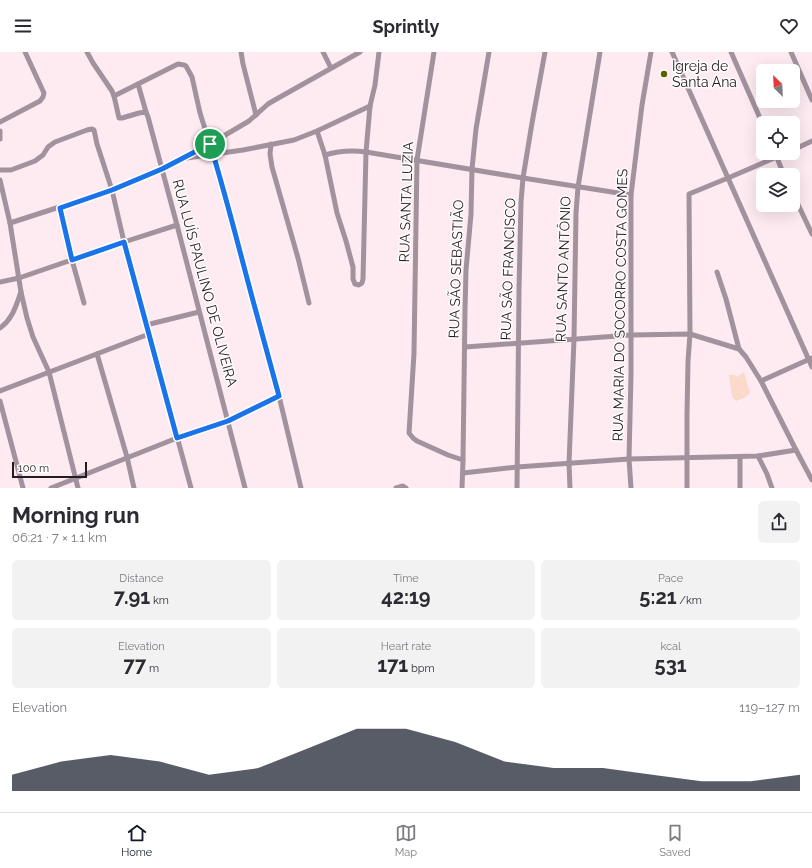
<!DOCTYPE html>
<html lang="en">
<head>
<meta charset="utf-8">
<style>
	:root { --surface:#fff; --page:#f2f2f3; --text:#2b2b33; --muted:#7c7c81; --line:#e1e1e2; --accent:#111827 }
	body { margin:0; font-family:Raleway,sans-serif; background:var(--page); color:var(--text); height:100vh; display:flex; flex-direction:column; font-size:15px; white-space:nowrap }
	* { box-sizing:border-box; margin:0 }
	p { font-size:13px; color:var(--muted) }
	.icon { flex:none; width:22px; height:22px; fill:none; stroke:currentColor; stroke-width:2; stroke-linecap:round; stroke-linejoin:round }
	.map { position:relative; height:436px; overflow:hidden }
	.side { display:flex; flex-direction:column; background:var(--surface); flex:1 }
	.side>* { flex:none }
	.needle { width:26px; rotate:336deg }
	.buttons { position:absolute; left:756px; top:12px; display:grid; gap:8px }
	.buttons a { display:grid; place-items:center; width:44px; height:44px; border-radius:6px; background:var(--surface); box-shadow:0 4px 16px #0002; font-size:20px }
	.scale { position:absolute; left:12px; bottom:10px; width:75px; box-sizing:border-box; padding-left:4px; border:2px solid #251a1d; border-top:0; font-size:11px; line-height:14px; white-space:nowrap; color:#251a1d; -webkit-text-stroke:3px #fefefe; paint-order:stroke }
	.pin { position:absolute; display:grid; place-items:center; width:34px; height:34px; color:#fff; margin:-17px; border:2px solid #fff; border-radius:50%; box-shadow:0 1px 4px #0007 }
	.round { display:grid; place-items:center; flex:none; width:42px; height:42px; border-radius:6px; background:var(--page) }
	.overview { display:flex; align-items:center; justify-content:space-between; height:68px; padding:0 12px }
	h1 { font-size:22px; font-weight:700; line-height:30px }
	.metrics { display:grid; grid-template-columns:repeat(3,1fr); gap:6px; height:68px; padding:4px 12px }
	.metrics div { display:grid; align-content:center; border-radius:6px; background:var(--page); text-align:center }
	.metrics b { font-size:20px; font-weight:700 }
	.metrics small { font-size:11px; font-weight:400 }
	.metrics p { font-size:11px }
	.chart { height:112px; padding:8px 12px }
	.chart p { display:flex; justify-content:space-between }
	.chart svg { width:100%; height:72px; margin-top:4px; fill:var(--accent); opacity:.7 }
	header { display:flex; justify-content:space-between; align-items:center; height:52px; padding:0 12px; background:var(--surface); font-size:18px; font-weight:700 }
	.dock { display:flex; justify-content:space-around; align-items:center; height:56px; border-top:1px solid var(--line); background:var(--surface); font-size:11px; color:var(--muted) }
	.dock a { display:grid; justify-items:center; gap:2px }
	.dock .current { color:var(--accent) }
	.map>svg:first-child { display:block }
	.green { fill:#fbd9cb }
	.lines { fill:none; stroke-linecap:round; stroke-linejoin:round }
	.minor { stroke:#a2929e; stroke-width:5 }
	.route-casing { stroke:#fff; stroke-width:8 }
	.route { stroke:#1a73e8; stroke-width:5 }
	.poi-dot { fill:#5b6301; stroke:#fefefe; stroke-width:1.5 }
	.labels { text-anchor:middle; stroke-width:3; stroke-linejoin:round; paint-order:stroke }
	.poi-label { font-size:14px; fill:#251a1d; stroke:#fefefe; text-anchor:start }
	.street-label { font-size:14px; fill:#251a1d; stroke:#fefefe }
</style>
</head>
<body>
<header><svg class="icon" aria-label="menu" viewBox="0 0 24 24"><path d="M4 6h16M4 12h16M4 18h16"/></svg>Sprintly<svg class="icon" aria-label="heart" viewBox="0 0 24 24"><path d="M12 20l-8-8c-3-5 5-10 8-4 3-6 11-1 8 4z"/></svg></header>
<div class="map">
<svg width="812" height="436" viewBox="0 0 812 436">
	<rect width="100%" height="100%" fill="#feebf1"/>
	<!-- green -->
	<polygon class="green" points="744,320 750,341 746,345 736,349 732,345 729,323 735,323 737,325"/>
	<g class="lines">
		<!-- minor -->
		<g class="minor">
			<polyline points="87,0 93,11 112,39 114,44 119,66 122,66 139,61 146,60 148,65 177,173 245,436"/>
			<polyline points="241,0 243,12 256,63"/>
			<polyline points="323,0 331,16"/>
			<polyline points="434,0 417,108 414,301 409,381 413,386 417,389 448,403 463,408"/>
			<polyline points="672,0 812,315"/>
			<polyline points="731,0 763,73"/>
			<polyline points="791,0 812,48"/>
			<polyline points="138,32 146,60"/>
			<polyline points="114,44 178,12 184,13 186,14 192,25 200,61 218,118 232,169 279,344 301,436"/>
			<polyline points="0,70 40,49 43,45 44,41 25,0"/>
			<polyline points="0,79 0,87"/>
			<polyline points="317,79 325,103 337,161 346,189 353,215 353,227 355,232 359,233 362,231 363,227 366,100 370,54 375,33 379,0"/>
			<polyline points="271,92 270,102 272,115 298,206 309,251"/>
			<polyline points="793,98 812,89"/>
			<polyline points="775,101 784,123"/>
			<path d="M325,103c13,-4 27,-5 41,-3l157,26 108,17"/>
			<polyline points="187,106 243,98 294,88 317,79 370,54"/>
			<polyline points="0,118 11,118 35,109 43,103 48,95 55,90 87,78 92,77 94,78 97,92 112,138 124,190 191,436"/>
			<polyline points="0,128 10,171 21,240 27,266 33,285 49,320 78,436"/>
			<polyline points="793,142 812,182"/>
			<polyline points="60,156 72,208 84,251"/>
			<polyline points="10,171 112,138 163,117 210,92 249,69 268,52 273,49 360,0"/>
			<polyline points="717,220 726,247 739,297"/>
			<polyline points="0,230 19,226 124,190 177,173"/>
			<polyline points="146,273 199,260"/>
			<path d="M0,276c13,-9 16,-23 21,-36"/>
			<polyline points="465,295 631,283 690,282 739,297 746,305 761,329 796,398 812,428"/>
			<polyline points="97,302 127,405 134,436"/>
			<polyline points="761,329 812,306"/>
			<polyline points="0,339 149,282"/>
			<polyline points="0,349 23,436"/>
			<polyline points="758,404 767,422 772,436"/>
			<polyline points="463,421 517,415 629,407 758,404 796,398"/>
			<polyline points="51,436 177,386 228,369 279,344"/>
			<polyline points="396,436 403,434 406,436"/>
			<polyline points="462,436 463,408 465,258 466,218 471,162 472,117 476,77 489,0"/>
			<polyline points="517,436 519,238 521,150 523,126 532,71 545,0"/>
			<polyline points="570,436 569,411 574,287 576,161 578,135 600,0"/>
			<polyline points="631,436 629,407 631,322 631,143 642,53 651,0"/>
			<polyline points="687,436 687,362 688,309 690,282 689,142 728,126 786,101"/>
			<polyline points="740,436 740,405"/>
		</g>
	</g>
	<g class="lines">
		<defs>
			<path id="route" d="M210,92c17,55 30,109 45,164 8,30 16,59 24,88l-51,25 -51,17 -53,-196 -52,18 -12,-52 52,-18 50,-21z"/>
		</defs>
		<!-- route casing -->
		<use href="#route" class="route-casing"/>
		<!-- route -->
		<use href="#route" class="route"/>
	</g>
	<!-- markers -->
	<circle class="poi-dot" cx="664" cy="22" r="4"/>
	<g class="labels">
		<!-- poi labels -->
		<g class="poi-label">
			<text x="672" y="19">Igreja de<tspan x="672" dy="16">Santa Ana</tspan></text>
		</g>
		<!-- street labels -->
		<g class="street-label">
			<text transform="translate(406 150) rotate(-88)" y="5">RUA SANTA LUZIA</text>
			<text transform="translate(456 217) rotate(-88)" y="5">RUA SÃO SEBASTIÃO</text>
			<text transform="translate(508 217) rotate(-88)" y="5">RUA SÃO FRANCISCO</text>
			<text transform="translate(563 217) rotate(-88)" y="5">RUA SANTO ANTÔNIO</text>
			<text transform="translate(205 231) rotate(75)" y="5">RUA LUÍS PAULINO DE OLIVEIRA</text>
			<text transform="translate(620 253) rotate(-89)" y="5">RUA MARIA DO SOCORRO COSTA GOMES</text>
		</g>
	</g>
</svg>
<div class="buttons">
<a><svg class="needle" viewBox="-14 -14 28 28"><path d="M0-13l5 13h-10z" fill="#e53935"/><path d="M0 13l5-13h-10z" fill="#7c7c81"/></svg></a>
<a><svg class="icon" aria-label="locate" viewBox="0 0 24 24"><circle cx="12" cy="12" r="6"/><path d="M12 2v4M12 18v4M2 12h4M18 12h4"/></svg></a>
<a><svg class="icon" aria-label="layers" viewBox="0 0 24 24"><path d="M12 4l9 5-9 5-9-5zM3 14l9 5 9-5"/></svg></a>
</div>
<div class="scale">100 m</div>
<div class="pin" style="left:210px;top:92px;background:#1e9e55"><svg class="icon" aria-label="arrive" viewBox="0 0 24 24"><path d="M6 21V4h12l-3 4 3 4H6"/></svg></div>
</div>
<section class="side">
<div class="overview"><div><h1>Morning run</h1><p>06:21 · 7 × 1.1 km</p></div><a class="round"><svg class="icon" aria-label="share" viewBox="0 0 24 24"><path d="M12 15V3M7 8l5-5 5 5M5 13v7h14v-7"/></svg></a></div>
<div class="metrics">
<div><p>Distance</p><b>7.91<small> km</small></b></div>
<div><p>Time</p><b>42:19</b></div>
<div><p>Pace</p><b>5:21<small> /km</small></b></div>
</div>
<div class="metrics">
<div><p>Elevation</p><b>77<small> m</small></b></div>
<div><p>Heart rate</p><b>171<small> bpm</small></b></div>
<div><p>kcal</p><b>531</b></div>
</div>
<div class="chart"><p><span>Elevation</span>119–127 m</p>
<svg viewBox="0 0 160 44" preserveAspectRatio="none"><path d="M0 44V34L10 26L20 22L30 26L40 34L50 30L60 18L70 6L80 6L90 14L100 26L110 30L120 30L130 34L140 38L150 38L160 34V44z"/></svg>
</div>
</section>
<nav class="dock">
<a class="current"><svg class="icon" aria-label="home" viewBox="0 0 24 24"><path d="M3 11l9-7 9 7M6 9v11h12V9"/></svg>Home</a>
<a><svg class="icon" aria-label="map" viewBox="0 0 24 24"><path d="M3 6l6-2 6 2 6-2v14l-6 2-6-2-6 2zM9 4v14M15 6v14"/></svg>Map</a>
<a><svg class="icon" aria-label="saved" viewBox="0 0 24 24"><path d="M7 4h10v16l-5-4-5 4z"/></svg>Saved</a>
</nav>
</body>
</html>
